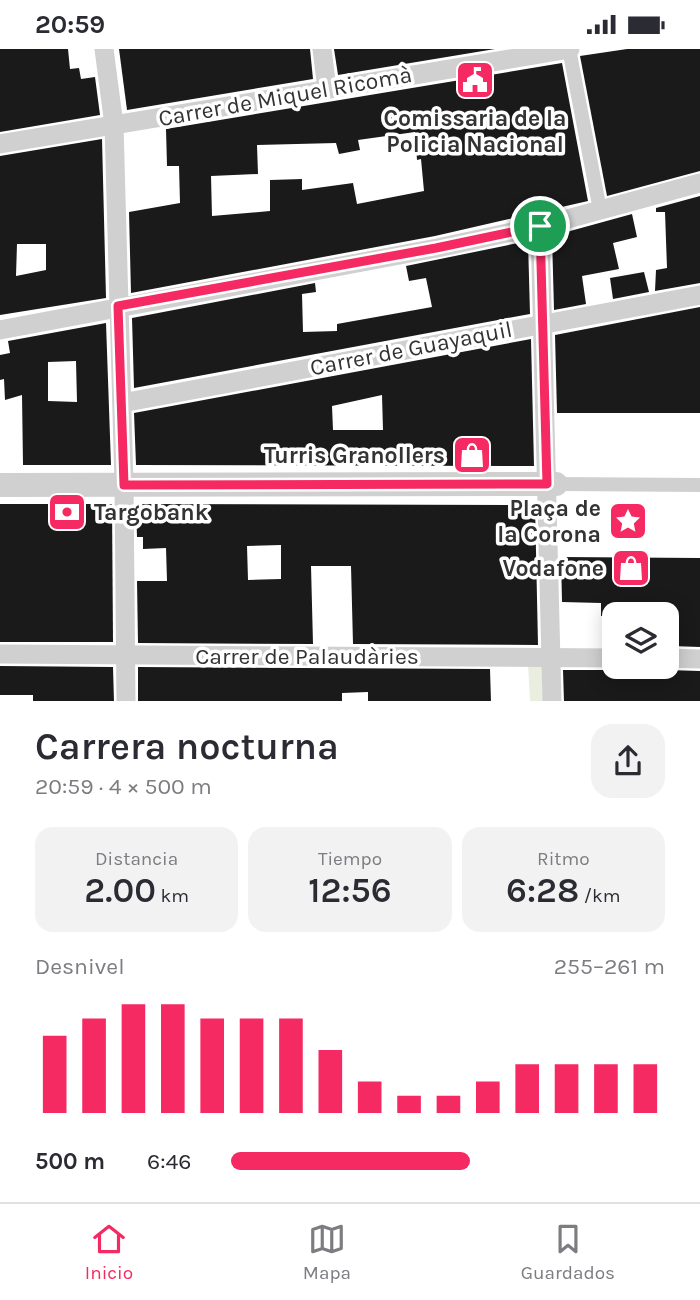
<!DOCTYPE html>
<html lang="es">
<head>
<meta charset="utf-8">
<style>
	:root { --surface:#fff; --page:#f2f2f3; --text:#2b2b33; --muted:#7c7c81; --line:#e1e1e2; --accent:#f52a62 }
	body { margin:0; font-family:Karla,sans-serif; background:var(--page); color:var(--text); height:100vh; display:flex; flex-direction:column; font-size:26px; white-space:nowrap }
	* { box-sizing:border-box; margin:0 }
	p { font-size:23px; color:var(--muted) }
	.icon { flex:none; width:38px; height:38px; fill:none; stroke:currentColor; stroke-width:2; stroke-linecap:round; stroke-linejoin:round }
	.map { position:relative; height:652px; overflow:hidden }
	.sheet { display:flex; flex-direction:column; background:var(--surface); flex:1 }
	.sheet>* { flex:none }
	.fabs { position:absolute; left:602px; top:553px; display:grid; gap:14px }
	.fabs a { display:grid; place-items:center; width:77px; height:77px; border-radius:14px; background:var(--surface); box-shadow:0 4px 18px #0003; font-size:35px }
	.pin { position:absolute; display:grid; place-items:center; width:60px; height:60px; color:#fff; margin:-30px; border:4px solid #fff; border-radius:50%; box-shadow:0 2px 7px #0007 }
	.round { display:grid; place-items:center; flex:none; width:74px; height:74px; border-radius:21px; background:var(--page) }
	.headline { display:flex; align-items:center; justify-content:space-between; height:119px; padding:0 35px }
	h1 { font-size:38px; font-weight:600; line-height:52px }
	.stats { display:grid; grid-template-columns:repeat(3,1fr); gap:10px; height:119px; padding:7px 35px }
	.stats div { display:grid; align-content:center; border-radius:18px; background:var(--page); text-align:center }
	.stats b { font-size:35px; font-weight:600 }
	.stats small { font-size:19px; font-weight:400 }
	.stats p { font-size:19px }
	.chart { height:196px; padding:14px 35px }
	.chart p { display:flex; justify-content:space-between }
	.chart svg { width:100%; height:126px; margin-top:7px; stroke:var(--accent); stroke-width:6 }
	ul { padding:0 35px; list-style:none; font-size:23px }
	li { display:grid; grid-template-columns:112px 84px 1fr; align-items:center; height:52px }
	li i { height:18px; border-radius:9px; background:var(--accent) }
	.status { display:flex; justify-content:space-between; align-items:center; height:49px; padding:0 35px; background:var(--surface); direction:ltr }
	.status svg { height:19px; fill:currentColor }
	.tab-bar { display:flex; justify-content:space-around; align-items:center; height:98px; border-top:2px solid var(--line); background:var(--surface); font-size:19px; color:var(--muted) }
	.tab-bar a { display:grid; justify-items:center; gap:4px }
	.tab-bar .current { color:var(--accent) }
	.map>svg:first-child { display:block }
	.green { fill:#e9eede }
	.building { fill:#1a1a1a; fill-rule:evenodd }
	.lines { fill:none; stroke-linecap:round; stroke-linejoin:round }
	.pedestrian { stroke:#d0d0d0; stroke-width:14 }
	.minor { stroke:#d0d0d0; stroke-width:19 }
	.tertiary { stroke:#d0d0d0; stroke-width:24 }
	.route-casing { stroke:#fff; stroke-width:14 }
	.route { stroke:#f52a62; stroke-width:9 }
	.labels { text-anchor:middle; stroke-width:7; stroke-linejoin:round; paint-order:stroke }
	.street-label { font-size:23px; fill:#333; stroke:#fff }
	.poi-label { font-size:23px; font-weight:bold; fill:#333; stroke:#fff; text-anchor:end }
</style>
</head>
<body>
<div class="status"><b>20:59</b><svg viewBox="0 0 49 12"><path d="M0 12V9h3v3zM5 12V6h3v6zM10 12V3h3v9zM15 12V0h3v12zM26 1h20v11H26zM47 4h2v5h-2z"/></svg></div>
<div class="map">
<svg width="700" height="653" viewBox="0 0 700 653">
	<rect width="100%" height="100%" fill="#fff"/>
	<!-- green -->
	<polygon class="green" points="542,613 543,652 530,652 528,614"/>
	<!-- building -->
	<g class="building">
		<polygon points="0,0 68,0 70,20 79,19 81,30 95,28 100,66 0,83"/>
		<polygon points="119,0 310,0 313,30 127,61"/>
		<polygon points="334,0 495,0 338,26"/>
		<polygon points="627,0 700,0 700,122 607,147 580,7"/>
		<path d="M562,14l26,138 -153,35 -304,57 -2,-81 51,-9 -1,-37h-12l-1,-37zM415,83l2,28 4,-1 3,32 -67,13 -4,-21 -51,7v-11l-32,1v31l-58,5 -1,-40 47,-2 -1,-29 79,-2 3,11 21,-4 -2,-10z"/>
		<path d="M102,90l4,159 -106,17v-159zM17,195h29v26l-30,6z"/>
		<polygon points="700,147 700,234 655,242 656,221 667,219 665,163 656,163 656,159"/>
		<polygon points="632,165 637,188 613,194 619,220 582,227 586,255 554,261 552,187"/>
		<polygon points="528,192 530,265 134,339 132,269 315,234 316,243 302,245 303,283 337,282 337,275 432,258 426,229 409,232 406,217"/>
		<polygon points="644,223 649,243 613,250 610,229"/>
		<polygon points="700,258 700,364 557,364 555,286"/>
		<path d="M106,274l5,142h-88l-1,-70 -17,5 -1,-21 -4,1v-25l10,-2 -2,-12zM76,312l1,41 -29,-1v-39z"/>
		<path d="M531,290l3,127 -398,-1 -2,-52zM382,346l1,35h-50l-1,-24z"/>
		<polygon points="0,455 112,455 113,593 0,593"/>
		<path d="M136,455l399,1 3,140 -185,-1 -2,-78h-40l2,78 -175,-1 -1,-62h30l-1,-33 -23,1v-12h-6zM281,496v34l-33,1 -1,-34z"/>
		<polygon points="561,508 700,509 700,598 671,597 671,565 601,567 601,554 562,553"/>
		<polygon points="0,617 113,618 114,653 33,653 33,646 0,646"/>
		<polygon points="138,618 490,620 491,653 368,653 368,643 342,644 342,653 138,653"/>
		<polygon points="622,618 659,618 667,621 700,622 700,653 564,653 563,621 614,621"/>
	</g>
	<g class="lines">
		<!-- pedestrian -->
		<g class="pedestrian">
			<polyline points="569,0 600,161"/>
			<polyline points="556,435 700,436"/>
		</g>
		<!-- minor -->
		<g class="minor">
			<polyline points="104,0 114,76 124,436 126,653"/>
			<polyline points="322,0 327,40"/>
			<polyline points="0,95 570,0"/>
			<polyline points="540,177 552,653"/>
			<polyline points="0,281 437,199 549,175 700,134"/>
			<polyline points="122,354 700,246"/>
			<polyline points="0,605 614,609"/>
			<polyline points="667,609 700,610"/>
		</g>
		<!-- tertiary -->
		<polyline class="tertiary" points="0,436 556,435"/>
	</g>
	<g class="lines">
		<defs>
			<polygon id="route" points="540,177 547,435 124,436 118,257 436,199"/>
		</defs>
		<!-- route casing -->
		<use href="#route" class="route-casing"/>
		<!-- route -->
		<use href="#route" class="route"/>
	</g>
	<!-- icons -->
	<defs>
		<symbol id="civic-square" viewBox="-11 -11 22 22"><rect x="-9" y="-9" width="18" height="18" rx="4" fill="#f52a62" stroke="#fff"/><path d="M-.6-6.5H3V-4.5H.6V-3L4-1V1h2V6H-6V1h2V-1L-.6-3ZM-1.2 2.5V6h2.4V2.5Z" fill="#fff"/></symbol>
		<symbol id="shop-square" viewBox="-11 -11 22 22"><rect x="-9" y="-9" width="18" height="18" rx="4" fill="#f52a62" stroke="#fff"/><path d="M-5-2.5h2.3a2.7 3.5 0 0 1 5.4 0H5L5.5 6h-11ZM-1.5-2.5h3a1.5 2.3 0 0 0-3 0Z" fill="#fff"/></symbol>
		<symbol id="bank-square" viewBox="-11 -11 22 22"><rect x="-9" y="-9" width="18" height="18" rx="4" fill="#f52a62" stroke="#fff"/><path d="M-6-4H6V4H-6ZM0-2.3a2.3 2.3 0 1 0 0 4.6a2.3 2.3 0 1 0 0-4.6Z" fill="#fff"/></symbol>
		<symbol id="sight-square" viewBox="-11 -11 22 22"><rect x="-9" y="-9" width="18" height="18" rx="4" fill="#f52a62" stroke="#fff"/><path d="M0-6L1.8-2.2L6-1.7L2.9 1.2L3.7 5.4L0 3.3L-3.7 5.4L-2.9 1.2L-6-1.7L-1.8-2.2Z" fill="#fff"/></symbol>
	</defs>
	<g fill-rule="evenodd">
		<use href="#civic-square" x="453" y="9" width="44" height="44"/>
		<use href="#shop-square" x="450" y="384" width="44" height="44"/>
		<use href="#bank-square" x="45" y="441" width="44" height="44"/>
		<use href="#sight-square" x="606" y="450" width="44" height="44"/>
		<use href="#shop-square" x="609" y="497" width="44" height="44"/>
	</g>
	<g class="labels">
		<!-- street labels -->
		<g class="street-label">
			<text transform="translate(285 47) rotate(-10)" y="8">Carrer de Miquel Ricomà</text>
			<text transform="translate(411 299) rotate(-11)" y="8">Carrer de Guayaquil</text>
			<text x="307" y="615">Carrer de Palaudàries</text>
		</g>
		<!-- poi labels -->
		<g class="poi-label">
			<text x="475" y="77" text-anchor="middle">Comissaria de la<tspan x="475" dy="26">Policia Nacional</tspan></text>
			<text x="445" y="414">Turris Granollers</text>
			<text x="601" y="467">Plaça de<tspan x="601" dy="26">la Corona</tspan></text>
			<text x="94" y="471" text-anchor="start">Targobank</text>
			<text x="604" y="527">Vodafone</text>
		</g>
	</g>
</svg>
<div class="fabs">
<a><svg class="icon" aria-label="layers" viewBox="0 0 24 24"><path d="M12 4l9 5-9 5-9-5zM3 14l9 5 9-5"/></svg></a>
</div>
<div class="pin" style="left:540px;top:177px;background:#1e9e55"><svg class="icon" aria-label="arrive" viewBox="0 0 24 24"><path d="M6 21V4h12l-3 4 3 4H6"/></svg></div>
</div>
<section class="sheet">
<div class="headline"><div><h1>Carrera nocturna</h1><p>20:59 · 4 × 500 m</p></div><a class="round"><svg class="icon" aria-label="share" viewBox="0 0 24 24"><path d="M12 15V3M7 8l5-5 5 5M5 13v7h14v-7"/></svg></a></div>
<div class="stats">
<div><p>Distancia</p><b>2.00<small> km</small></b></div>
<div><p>Tiempo</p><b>12:56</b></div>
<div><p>Ritmo</p><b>6:28<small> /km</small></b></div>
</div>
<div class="chart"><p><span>Desnivel</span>255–261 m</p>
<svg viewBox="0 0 160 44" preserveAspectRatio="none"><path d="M5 44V17M15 44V11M25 44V6M35 44V6M45 44V11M55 44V11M65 44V11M75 44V22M85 44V33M95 44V38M105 44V38M115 44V33M125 44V27M135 44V27M145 44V27M155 44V27"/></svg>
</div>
<ul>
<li><b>500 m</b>6:46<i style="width:55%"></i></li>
</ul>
</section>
<nav class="tab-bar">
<a class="current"><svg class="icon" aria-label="home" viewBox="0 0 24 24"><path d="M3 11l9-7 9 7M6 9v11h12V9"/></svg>Inicio</a>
<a><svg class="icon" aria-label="map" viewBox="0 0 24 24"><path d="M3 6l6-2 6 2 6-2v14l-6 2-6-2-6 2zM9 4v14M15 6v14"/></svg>Mapa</a>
<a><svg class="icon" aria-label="saved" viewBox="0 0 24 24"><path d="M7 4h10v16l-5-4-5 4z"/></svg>Guardados</a>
</nav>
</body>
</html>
